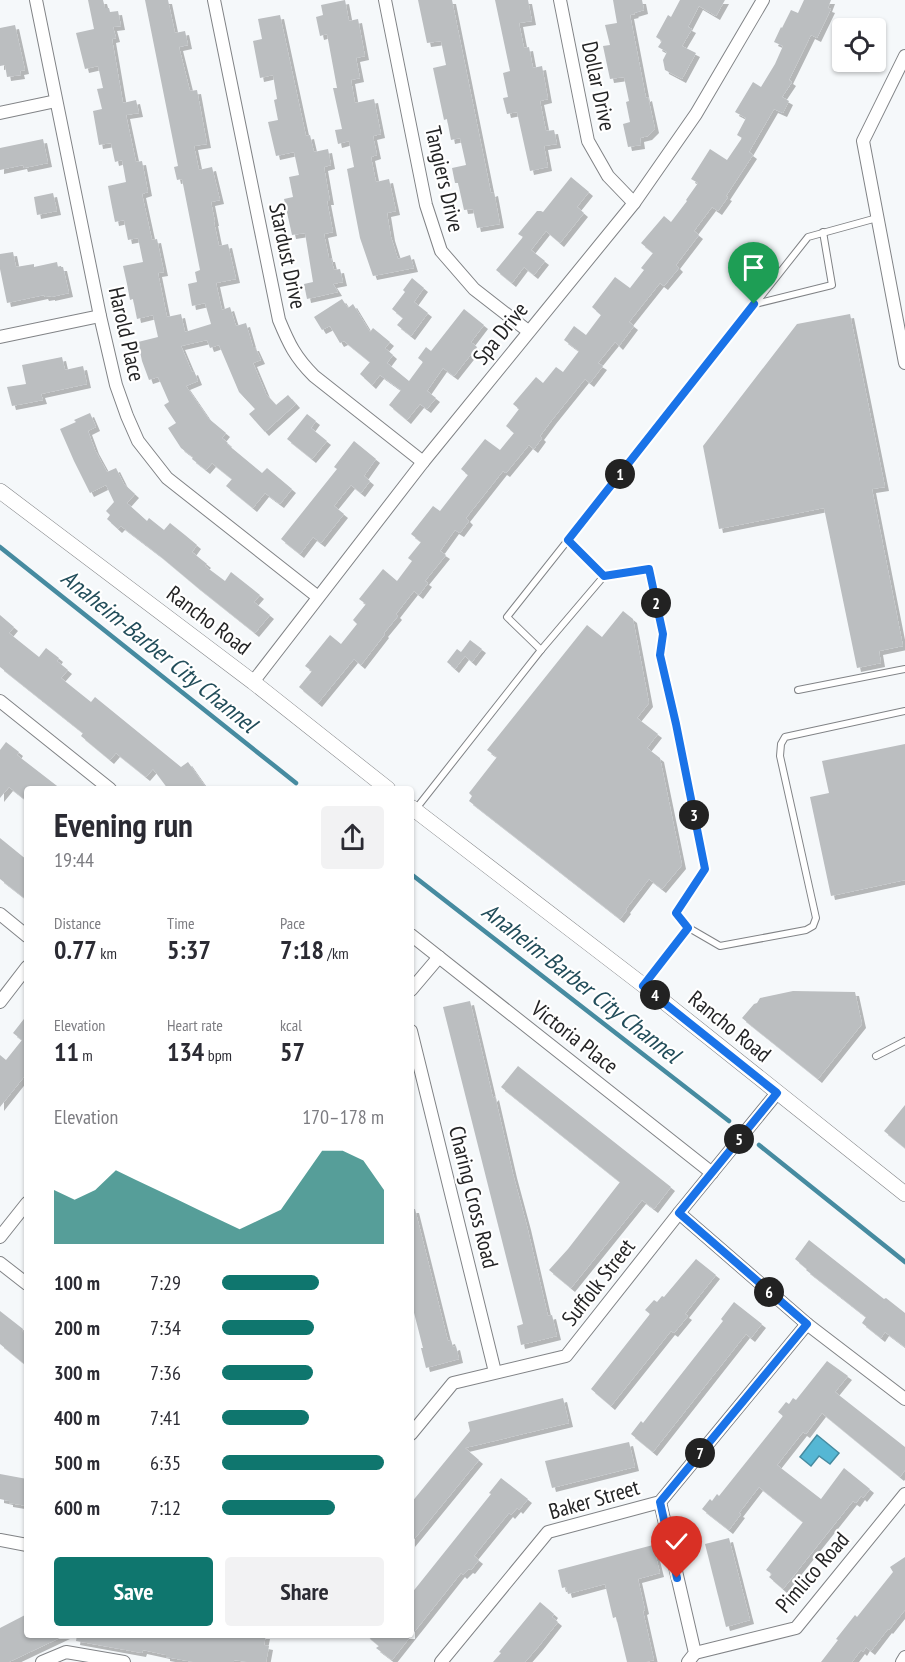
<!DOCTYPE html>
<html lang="en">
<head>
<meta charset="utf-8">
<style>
	:root { --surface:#fff; --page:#f2f2f3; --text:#2b2b33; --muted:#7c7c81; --accent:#0f766e }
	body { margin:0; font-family:"PT Sans Narrow",sans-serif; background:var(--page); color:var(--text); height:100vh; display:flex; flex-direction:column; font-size:22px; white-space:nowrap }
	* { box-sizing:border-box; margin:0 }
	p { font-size:20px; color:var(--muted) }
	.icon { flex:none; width:33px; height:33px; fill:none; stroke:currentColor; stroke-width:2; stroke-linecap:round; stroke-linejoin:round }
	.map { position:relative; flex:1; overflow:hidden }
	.panel { position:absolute; left:24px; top:786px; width:390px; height:852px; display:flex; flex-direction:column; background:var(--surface); border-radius:6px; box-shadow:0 2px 4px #0004 }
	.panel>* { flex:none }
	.fabs { position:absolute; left:832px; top:18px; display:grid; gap:12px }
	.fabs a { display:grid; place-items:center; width:54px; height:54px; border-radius:6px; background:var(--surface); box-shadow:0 2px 4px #0004; font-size:30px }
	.pin { position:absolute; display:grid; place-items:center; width:51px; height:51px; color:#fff; margin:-62px -26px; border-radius:50% 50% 50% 0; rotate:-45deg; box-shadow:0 0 6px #0007 }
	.pin .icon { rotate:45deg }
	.km { position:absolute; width:30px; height:30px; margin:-15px; border-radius:50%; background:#222; color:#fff; font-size:16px; line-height:30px; text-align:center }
	.round { display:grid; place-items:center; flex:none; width:63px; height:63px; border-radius:6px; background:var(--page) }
	.headline { display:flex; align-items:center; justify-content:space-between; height:102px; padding:0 30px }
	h1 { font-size:33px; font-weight:700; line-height:45px }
	.figures { display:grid; grid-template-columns:repeat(3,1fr); gap:9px; height:102px; padding:6px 30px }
	.figures div { display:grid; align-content:center }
	.figures b { font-size:26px; font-weight:700 }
	.figures small { font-size:16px; font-weight:400 }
	.figures p { font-size:16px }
	.chart { height:168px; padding:12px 30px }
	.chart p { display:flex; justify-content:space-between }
	.chart svg { width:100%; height:108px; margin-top:6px; fill:var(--accent); opacity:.7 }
	.cta { display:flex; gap:12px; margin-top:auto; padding:12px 30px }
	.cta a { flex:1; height:69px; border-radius:6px; background:var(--accent); color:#fff; font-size:24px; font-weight:700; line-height:69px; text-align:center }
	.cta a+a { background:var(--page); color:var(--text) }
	ul { padding:0 30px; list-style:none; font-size:20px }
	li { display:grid; grid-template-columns:96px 72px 1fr; align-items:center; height:45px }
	li i { height:15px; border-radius:8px; background:var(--accent) }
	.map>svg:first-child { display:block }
	.water { fill:#55b7d4; stroke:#468ba0; stroke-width:1.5 }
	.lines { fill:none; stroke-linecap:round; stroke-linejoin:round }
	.stream { stroke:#468ba0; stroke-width:4.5 }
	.building { fill:#bbbec0; filter:url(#shadow) }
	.service-casing { stroke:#818386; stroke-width:8 }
	.minor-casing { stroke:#818386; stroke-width:14 }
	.tertiary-casing { stroke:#818386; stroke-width:16 }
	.service { stroke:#fff; stroke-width:6 }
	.minor { stroke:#fff; stroke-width:12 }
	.tertiary { stroke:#fff; stroke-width:15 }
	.route-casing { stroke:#fff; stroke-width:12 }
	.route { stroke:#1a73e8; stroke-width:8 }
	.labels { text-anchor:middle; stroke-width:4.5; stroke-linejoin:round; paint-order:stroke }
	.street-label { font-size:22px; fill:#242425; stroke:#fff }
	.water-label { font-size:24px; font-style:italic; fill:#224d5a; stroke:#fff }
</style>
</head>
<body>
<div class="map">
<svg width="905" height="1662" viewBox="0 0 905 1662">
	<defs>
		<filter id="shadow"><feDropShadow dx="4" dy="4" stdDeviation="0" flood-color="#0004"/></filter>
	</defs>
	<rect width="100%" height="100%" fill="#f5f8fa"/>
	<!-- water -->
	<polygon class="water" points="817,1435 839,1453 830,1464 819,1456 811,1466 800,1457"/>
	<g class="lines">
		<!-- stream -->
		<g class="stream">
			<polyline points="0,547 296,783"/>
			<polyline points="411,874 729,1121"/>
			<polyline points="759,1145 905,1262"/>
		</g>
	</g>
	<!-- building -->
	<g class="building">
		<polygon points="88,0 103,0 105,8 109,8 110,12 118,11 121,26 113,27 116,38 112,39 123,103 136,100 139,113 126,115 136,162 142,161 148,192 142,194 152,240 157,239 164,272 158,273 167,317 181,314 185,332 211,324 205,303 192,306 188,284 197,282 195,272 200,270 182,179 177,180 174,167 178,166 145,0 168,0 175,33 185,31 188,45 179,47 190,91 197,90 207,144 194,146 199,170 212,167 220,200 211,202 215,222 214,222 219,246 228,244 236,279 216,283 222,310 230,307 236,326 246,323 253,347 255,347 261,360 253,363 266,394 276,405 288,395 296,404 265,432 249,414 255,409 239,392 219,345 210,348 207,340 181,346 192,372 194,371 198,381 186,386 208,418 226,433 222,438 228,443 227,444 262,473 267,468 292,489 280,504 265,493 253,508 226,486 232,479 212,463 206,470 192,459 193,457 181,448 168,428 176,423 164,405 169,402 158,377 149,380 142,361 138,342 158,337 153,315 137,319 133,299 130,300 127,284 123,266 143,262 138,238 128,240 124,220 115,222 111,202 108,186 126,182 122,160 115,162 111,143 99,145 93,111 102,109 97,89 103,88 98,66 85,69 76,33 94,29"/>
		<polygon points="345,0 349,21 358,19 365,56 356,58 360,78 351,80 355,103 374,99 381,134 373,136 377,155 371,157 376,182 389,179 396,211 387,213 391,237 398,259 410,255 414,268 373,276 360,238 354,207 347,169 354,167 349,141 338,144 335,130 342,129 333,88 337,88 327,34 320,36 316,17 323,15 321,5"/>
		<polygon points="418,0 452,0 491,193 494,192 500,224 477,228 473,209 464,210 458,183 455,183 452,168 466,165 460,138 451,140 447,119 444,120 433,68 446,65 441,41 427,43"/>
		<polygon points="495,0 528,0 532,21 519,23 524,48 529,47 533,68 542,66 548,99 540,101 546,131 554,130 557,144 544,146 548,167 530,171 517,112 507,114 503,98 508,97 503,73 510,71"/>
		<polygon points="613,0 642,0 644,10 634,13 635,14 630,15 646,98 648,97 655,129 648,136 640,138 641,145 628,147 623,124 630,122 626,102 629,101 624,77 610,79 603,46 610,45 605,25 617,23"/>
		<polygon points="680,0 725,0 716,16 699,6 688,27 692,29 682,46 696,53 682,79 665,70 663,60 667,52 658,47 662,41 656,37 668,15 671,17"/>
		<polygon points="804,0 831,0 828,8 831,9 817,38 811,35 789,80 792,82 782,97 789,101 783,113 774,109 749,152 753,155 726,196 728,197 718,211 712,207 694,231 699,235 676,265 679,268 664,286 660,283 629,322 634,326 619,346 615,342 598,363 603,366 590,383 585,379 552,420 540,436 542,438 534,449 529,445 506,473 503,471 466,518 469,521 460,533 455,530 440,551 446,555 425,581 428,583 419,595 414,591 396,614 398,616 384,633 385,634 361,665 354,659 318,703 299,687 312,671 305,666 330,635 341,644 357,624 353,620 366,604 359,599 383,569 397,581 412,561 408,558 421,542 411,534 433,506 440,511 468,475 461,469 485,439 500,450 514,433 506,426 519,409 513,404 536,377 543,383 556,367 563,372 579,351 564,340 574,326 586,335 601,315 592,307 615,277 630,288 644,270 641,268 653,253 641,243 664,216 671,222 687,201 686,200 698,183 691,179 710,149 727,160 742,138 737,135 746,118 735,112 753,82 761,87 775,64 783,46 774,42 781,27 782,28 791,10 798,13"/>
		<polygon points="280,15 306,136 310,135 314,152 328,149 331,165 324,167 330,201 327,201 333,232 324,234 329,258 331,258 334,270 340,269 343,282 333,284 338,292 307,299 304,284 313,282 305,233 292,235 284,199 293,197 289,177 299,175 294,152 276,156 268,122 278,120 274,100 277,99 273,75 260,78 253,41 262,39 258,19"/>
		<polygon points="15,25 25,70 20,71 21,75 7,77 5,65 0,66 0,28"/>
		<polygon points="43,139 48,163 24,168 23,165 0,170 0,148"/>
		<polygon points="571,177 589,192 577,207 584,213 560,243 546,231 531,250 545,261 534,275 524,267 512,283 496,270 523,237 518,234 537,211 541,211 543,212"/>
		<polygon points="53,193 57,211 37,215 34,197"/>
		<polygon points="13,252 16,267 34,264 34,267 57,262 58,267 63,267 69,293 51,297 51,296 45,297 44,295 7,303 0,269 0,254"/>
		<polygon points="412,278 424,288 414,302 428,313 411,336 397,325 403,318 392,309 405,292 403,290"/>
		<polygon points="342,299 348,308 353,304 370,332 373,328 390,342 385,348 393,355 387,363 409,381 423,362 418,358 426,347 431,351 464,309 484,325 471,342 477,347 454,376 443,368 427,391 436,398 427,409 420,404 407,420 389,405 401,390 380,375 372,385 360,374 370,362 344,341 340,343 330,326 322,330 314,317"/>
		<polygon points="850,314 885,487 872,489 903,646 879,651 881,663 857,668 824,508 719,529 703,446 797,324"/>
		<polygon points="62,357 65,370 83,366 87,384 41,394 43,400 12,406 7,387 26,384 22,365"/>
		<polygon points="90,413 96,427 88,431 95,450 107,472 116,468 124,484 135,494 127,503 147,521 149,518 164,530 170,523 185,535 197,545 192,552 207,564 205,566 225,581 231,572 260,595 254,602 270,615 255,633 196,586 159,555 121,526 118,529 107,519 110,515 106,511 114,502 106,485 90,493 74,461 60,429 76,422 74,420"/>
		<polygon points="307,414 316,421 311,428 327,441 312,459 287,439"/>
		<polygon points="354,441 376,459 364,476 370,481 361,493 351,485 334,506 344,514 321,543 313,537 300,554 281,539 337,469 334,467"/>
		<polygon points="623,611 633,619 649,703 637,718 658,734 647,748 660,758 682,865 662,889 649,879 626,909 627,910 620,919 469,801 472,796 469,793 497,757 487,750 587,625 602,637"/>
		<polygon points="0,615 14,627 9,633 39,657 46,648 59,658 57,661 68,670 61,678 91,702 95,697 181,767 188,762 207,789 168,789 153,769 146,777 116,753 110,760 81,736 83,733 0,667"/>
		<polygon points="470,640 482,649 472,662 465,656 455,669 447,662 457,649 461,652"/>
		<polygon points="6,742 19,752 17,755 61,789 27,789 27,801 9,787 0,798 0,750"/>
		<polygon points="905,744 905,880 831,896 810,797 829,793 822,761"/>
		<polygon points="0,838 27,860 27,900 0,879"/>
		<polygon points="793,991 855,992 862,1024 818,1079 742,1018 754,1004 757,1003 760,998"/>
		<polygon points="470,1001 493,1098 495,1096 513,1174 527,1226 548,1316 552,1315 557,1336 521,1345 517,1326 523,1324 443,1007"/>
		<polygon points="27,1015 27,1073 0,1107 0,1055 6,1060 22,1040 13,1033"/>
		<polygon points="518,1066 671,1187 654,1209 642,1200 571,1288 549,1270 568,1249 620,1182 501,1087"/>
		<polygon points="905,1105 905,1148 884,1131"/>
		<polygon points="411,1209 415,1209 448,1341 451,1340 453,1347 456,1346 459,1359 426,1368 421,1348 423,1348 411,1301"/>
		<polygon points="809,1240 884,1299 886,1298 905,1313 905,1347 885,1332 881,1338 862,1323 866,1317 806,1270 807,1269 795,1259"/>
		<polygon points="696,1259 716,1275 685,1314 688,1316 674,1333 671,1331 611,1406 591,1389 650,1314 645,1310 654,1300 657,1302 662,1296 664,1297"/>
		<polygon points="734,1302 762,1324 751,1338 746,1334 653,1452 631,1434 641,1421 643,1423 657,1405 723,1321 721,1319"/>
		<polygon points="0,1311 23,1329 22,1331 27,1335 27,1366 0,1344"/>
		<polygon points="827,1361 848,1376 835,1392 905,1447 905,1470 900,1477 822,1413 806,1434 803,1432 777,1465 821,1499 844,1468 870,1489 863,1498 861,1496 856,1503 853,1501 783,1589 769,1577 772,1574 766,1570 803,1522 759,1487 739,1513 741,1514 729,1530 702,1509 710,1499 712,1501 717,1494 719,1496 783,1416 778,1412 786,1402 789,1404 793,1398 796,1400"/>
		<polygon points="563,1398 569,1423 465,1448 479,1460 411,1543 411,1503 470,1431 468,1422"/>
		<polygon points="629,1442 635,1467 552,1488 545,1461"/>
		<polygon points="0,1474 27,1479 27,1506 9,1503 9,1501 0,1499"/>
		<polygon points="501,1478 528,1499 519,1510 517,1508 511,1515 509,1513 474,1556 479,1560 471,1570 469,1569 463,1575 461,1573 392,1660 376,1648 379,1646 366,1635 411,1635 411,1594 491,1494 489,1493"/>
		<polygon points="729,1538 750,1620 726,1627 705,1544"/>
		<polygon points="653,1545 660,1573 638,1579 645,1610 643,1611 654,1660 646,1662 627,1662 616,1617 613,1618 605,1584 568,1594 566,1587 562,1588 558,1570"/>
		<polygon points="905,1557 905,1610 889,1630 888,1629 871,1651 866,1647 863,1652 861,1650 852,1662 821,1662 838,1640 836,1639 855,1615 857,1617 893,1572 890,1567"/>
		<polygon points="540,1602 554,1614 552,1617 558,1622 539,1646 525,1662 493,1662 501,1653 499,1652"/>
		<polygon points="27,1614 27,1635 66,1635 9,1662 0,1662 0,1628"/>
		<polygon points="77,1635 266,1635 264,1645 269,1646 266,1662 247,1662 234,1660 234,1662 193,1662 166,1657 166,1655 143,1650 142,1653 76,1641"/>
	</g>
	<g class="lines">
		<defs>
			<g id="service">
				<polyline points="755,304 832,285 823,232"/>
				<polyline points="568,540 604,576"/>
				<polyline points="541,650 604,576 649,569 663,634 660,655 676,724 705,869 676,913 689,928 643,985"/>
				<polyline points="798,690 905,669"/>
				<polyline points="415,810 541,650 507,617 808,237 877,218"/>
				<polyline points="689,928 720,946 806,930 813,926 816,918 780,756 781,744 785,737 905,711"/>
				<polyline points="876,1056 905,1041"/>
			</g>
			<g id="minor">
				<polyline points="36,0 100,316 116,385 127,416 138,441 167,478 318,597"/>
				<path d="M214,0l65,320c10,24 16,37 35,56l109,86"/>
				<polyline points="385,0 426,205 441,251 474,289 528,331"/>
				<polyline points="560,0 588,141 608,176 634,203"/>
				<polyline points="905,56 863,141 905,363"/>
				<polyline points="0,113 56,101"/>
				<polyline points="0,337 100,316"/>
				<polyline points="253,682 423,462 634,203 696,114 763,0"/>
				<polyline points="0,701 110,789"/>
				<polyline points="0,914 27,936"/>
				<polyline points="411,935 712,1173"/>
				<polyline points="411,990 439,957"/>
				<polyline points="0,1002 27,967"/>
				<polyline points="411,1031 495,1372"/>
				<polyline points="679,1213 807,1324 905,1399"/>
				<polyline points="0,1237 27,1203"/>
				<polyline points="0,1263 27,1284"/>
				<polyline points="411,1434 453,1383 566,1356 679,1213 777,1093"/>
				<polyline points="660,1502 695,1653 688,1662"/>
				<polyline points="0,1540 27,1545"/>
				<polyline points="695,1653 796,1628 905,1494"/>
				<polyline points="42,1662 66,1652 124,1662"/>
				<polyline points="441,1662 548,1532 660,1502 807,1324"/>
				<polyline points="902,1662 905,1657"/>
			</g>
			<g id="tertiary">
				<polyline points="0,491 253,682 388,789"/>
				<polyline points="411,807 643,985 905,1194"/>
			</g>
		</defs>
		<!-- service casing -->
		<use href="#service" class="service-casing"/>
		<!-- minor casing -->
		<use href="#minor" class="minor-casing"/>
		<!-- tertiary casing -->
		<use href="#tertiary" class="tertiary-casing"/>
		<!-- service -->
		<use href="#service" class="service"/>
		<!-- minor -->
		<use href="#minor" class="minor"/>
		<!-- tertiary -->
		<use href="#tertiary" class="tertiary"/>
	</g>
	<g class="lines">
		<defs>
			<polyline id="route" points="677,1578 660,1502 807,1324 679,1213 777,1093 643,986 688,928 676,913 705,869 676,724 660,655 663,634 649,569 604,576 568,540 754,304"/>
		</defs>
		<!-- route casing -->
		<use href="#route" class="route-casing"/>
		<!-- route -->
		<use href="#route" class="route"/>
	</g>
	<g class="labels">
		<!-- street labels -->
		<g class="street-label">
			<text transform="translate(599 86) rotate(78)" y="8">Dollar Drive</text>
			<text transform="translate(445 179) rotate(77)" y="8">Tangiers Drive</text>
			<text transform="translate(288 256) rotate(78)" y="8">Stardust Drive</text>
			<text transform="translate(500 333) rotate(-51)" y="8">Spa Drive</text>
			<text transform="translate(127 334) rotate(77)" y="8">Harold Place</text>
			<text transform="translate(209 620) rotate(37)" y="8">Rancho Road</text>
			<text transform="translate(730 1026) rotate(39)" y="8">Rancho Road</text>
			<text transform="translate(575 1037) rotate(38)" y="8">Victoria Place</text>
			<text transform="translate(474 1197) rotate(76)" y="8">Charing Cross Road</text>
			<text transform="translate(598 1282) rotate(-52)" y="8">Suffolk Street</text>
			<text transform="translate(594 1499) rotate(-16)" y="8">Baker Street</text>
			<text transform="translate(812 1572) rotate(-49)" y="8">Pimlico Road</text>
		</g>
		<!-- water labels -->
		<g class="water-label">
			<text transform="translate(159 651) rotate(39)" y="8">Anaheim-Barber City Channel</text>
			<text transform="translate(581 983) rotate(38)" y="8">Anaheim-Barber City Channel</text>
		</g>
	</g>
</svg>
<div class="fabs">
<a><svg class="icon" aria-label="locate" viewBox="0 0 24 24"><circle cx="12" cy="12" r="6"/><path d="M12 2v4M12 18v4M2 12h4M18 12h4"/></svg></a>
</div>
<div class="pin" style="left:754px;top:304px;background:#1e9e55"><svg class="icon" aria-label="arrive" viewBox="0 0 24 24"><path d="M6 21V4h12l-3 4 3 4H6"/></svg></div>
<div class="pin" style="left:677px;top:1578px;background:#d93025"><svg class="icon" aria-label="check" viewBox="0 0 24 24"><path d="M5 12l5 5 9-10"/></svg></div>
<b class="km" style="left:620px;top:474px">1</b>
<b class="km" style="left:656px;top:603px">2</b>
<b class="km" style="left:694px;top:815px">3</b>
<b class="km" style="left:655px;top:995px">4</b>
<b class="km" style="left:739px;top:1139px">5</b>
<b class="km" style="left:769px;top:1292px">6</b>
<b class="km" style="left:700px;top:1453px">7</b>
<section class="panel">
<div class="headline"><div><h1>Evening run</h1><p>19:44</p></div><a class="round"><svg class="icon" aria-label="share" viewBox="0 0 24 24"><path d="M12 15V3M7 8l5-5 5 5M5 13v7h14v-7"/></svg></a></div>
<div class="figures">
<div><p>Distance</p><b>0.77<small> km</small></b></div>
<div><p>Time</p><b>5:37</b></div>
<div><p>Pace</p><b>7:18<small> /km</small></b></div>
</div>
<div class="figures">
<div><p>Elevation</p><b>11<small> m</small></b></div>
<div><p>Heart rate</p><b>134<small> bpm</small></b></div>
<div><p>kcal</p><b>57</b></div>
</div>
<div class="chart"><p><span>Elevation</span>170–178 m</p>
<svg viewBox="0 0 160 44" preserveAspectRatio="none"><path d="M0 44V22L10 26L20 22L30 14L40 18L50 22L60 26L70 30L80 34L90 38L100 34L110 30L120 18L130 6L140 6L150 10L160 22V44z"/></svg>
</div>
<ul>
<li><b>100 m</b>7:29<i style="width:60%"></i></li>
<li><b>200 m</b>7:34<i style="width:57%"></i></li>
<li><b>300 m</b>7:36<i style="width:56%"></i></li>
<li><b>400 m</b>7:41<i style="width:54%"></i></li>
<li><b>500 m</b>6:35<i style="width:100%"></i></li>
<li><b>600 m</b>7:12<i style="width:70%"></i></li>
</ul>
<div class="cta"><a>Save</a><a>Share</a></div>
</section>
</div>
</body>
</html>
